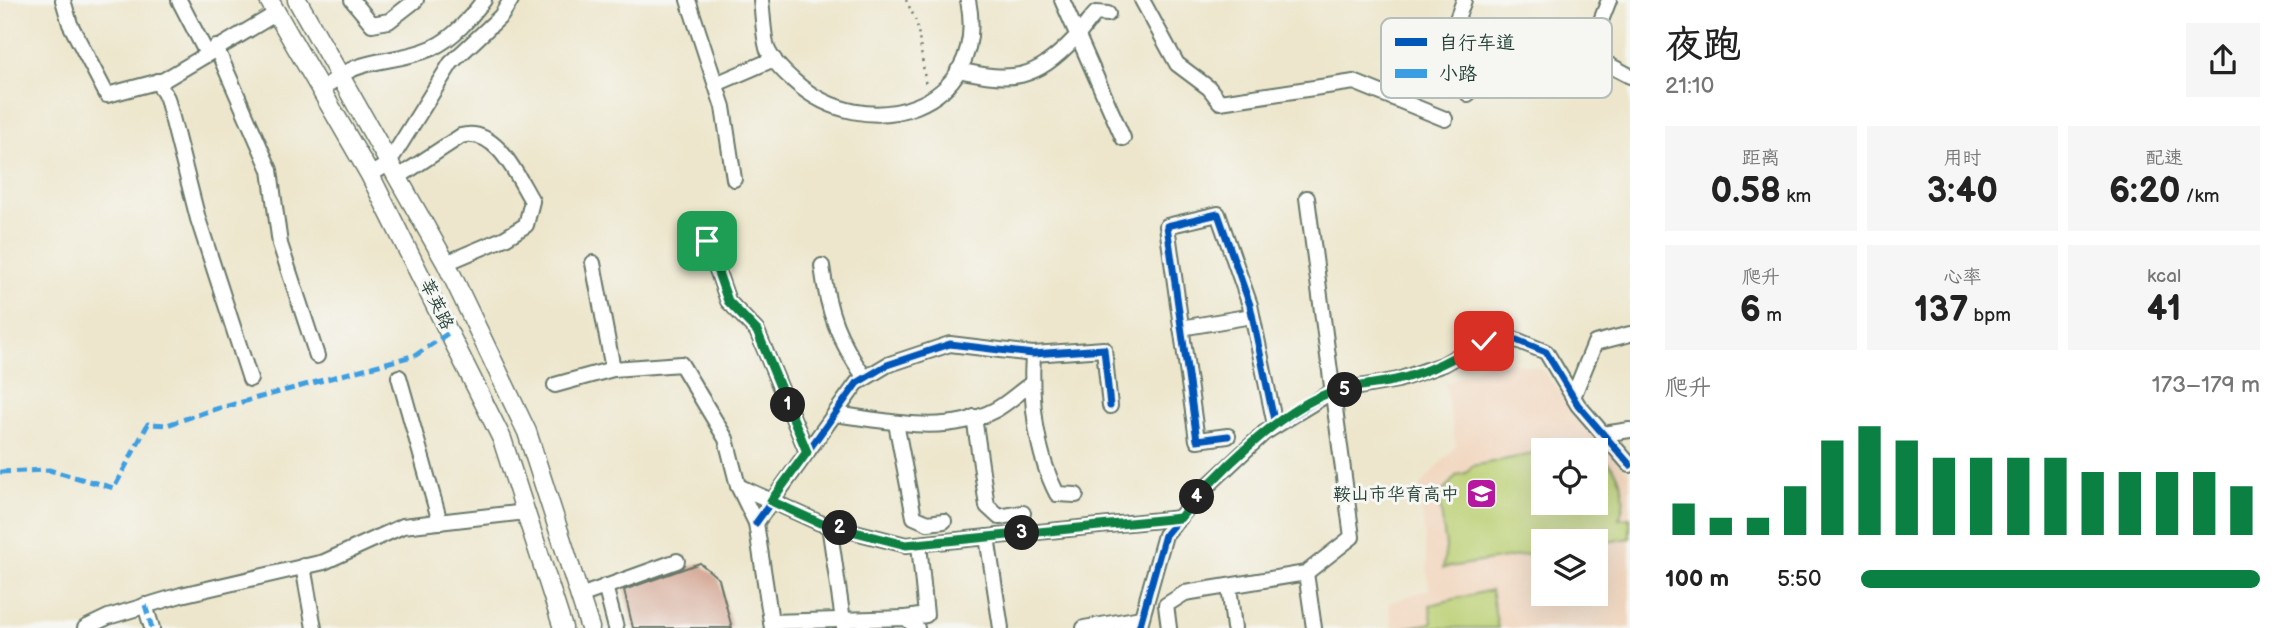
<!DOCTYPE html>
<html lang="zh">
<head>
<meta charset="utf-8">
<style>
	:root { --surface:#fff; --page:#f6f6f6; --text:#222; --muted:#767676; --accent:#0b8043 }
	body { margin:0; font-family:"Balsamiq Sans","LXGW WenKai TC",sans-serif; background:var(--page); color:var(--text); height:100vh; display:flex; flex-direction:column; font-size:26px; white-space:nowrap }
	* { box-sizing:border-box; margin:0 }
	p { font-size:23px; color:var(--muted) }
	.icon { flex:none; width:38px; height:38px; fill:none; stroke:currentColor; stroke-width:2; stroke-linecap:round; stroke-linejoin:round }
	.map { position:relative; flex:1; overflow:hidden }
	.drawer { display:flex; flex-direction:column; background:var(--surface); width:665px }
	.drawer>* { flex:none }
	.controls { position:absolute; left:1531px; top:438px; display:grid; gap:14px }
	.controls a { display:grid; place-items:center; width:77px; height:77px; border-radius:0px; background:var(--surface); box-shadow:0 7px 28px #0002; font-size:35px }
	.pin { position:absolute; display:grid; place-items:center; width:60px; height:60px; color:#fff; margin:-30px; border-radius:14px; box-shadow:0 4px 10px #0006 }
	.km { position:absolute; width:35px; height:35px; margin:-18px; border-radius:50%; background:#222; color:#fff; font-size:19px; line-height:35px; text-align:center }
	.round { display:grid; place-items:center; flex:none; width:74px; height:74px; border-radius:0px; background:var(--page) }
	.headline { display:flex; align-items:center; justify-content:space-between; height:119px; padding:0 35px }
	h1 { font-size:38px; font-weight:700; line-height:52px }
	.metrics { display:grid; grid-template-columns:repeat(3,1fr); gap:10px; height:119px; padding:7px 35px }
	.metrics div { display:grid; align-content:center; border-radius:0px; background:var(--page); text-align:center }
	.metrics b { font-size:35px; font-weight:700 }
	.metrics small { font-size:19px; font-weight:400 }
	.metrics p { font-size:19px }
	.chart { height:196px; padding:14px 35px }
	.chart p { display:flex; justify-content:space-between }
	.chart svg { width:100%; height:126px; margin-top:7px; stroke:var(--accent); stroke-width:6 }
	ul { padding:0 35px; list-style:none; font-size:23px }
	li { display:grid; grid-template-columns:112px 84px 1fr; align-items:center; height:52px }
	li i { height:18px; border-radius:9px; background:var(--accent) }
	main { display:flex; flex:1; min-height:0 }
	.map>svg:first-child { display:block }
	.built { fill:#f1d5bd; fill-rule:evenodd }
	.green { fill:#bcd074; stroke:#6e8654; stroke-width:2 }
	.building { fill:#d09e8a }
	.lines { fill:none; stroke-linecap:round; stroke-linejoin:round }
	.minor-casing { stroke:#677869; stroke-width:18 }
	.major-casing { stroke:#677869; stroke-width:21 }
	.path { stroke:#677869; stroke-width:2.5; stroke-dasharray:2 5; stroke-linecap:butt }
	.minor { stroke:#fff; stroke-width:14 }
	.major { stroke:#fff; stroke-width:18 }
	.quiet { stroke:#3c9ee2; stroke-width:5; stroke-dasharray:10 5; stroke-linecap:butt }
	.cycleway-casing { stroke:#f6f6f2; stroke-width:11 }
	.cycleway { stroke:#0057b8; stroke-width:7 }
	.route-casing { stroke:#fff; stroke-width:14 }
	.route { stroke:#0b8043; stroke-width:9 }
	.labels { text-anchor:middle; stroke-width:6; stroke-linejoin:round; paint-order:stroke }
	.street-label { font-size:18px; fill:#1f3d34; stroke:#f6f6f2 }
	.poi-label { font-size:18px; fill:#1f3d34; stroke:#f6f6f2; text-anchor:end }
	.key { fill:#f6f6f2; stroke:#b6beb9; stroke-width:2 }
	.key-label { font-size:19px; fill:#1f3d34 }
</style>
</head>
<body>
<main>
<div class="map">
<svg width="1630" height="628" viewBox="0 0 1630 628">
	<rect width="100%" height="100%" fill="#f6f6f2"/>
	<filter id="ink" filterUnits="userSpaceOnUse"><feTurbulence type="fractalNoise" baseFrequency=".0143" numOctaves="2"/><feDisplacementMap in="SourceGraphic" scale="14" xChannelSelector="R" yChannelSelector="G"/><feConvolveMatrix kernelMatrix="1 2 1 2 8 2 1 2 1" color-interpolation-filters="sRGB"/></filter>
	<filter id="wash" filterUnits="userSpaceOnUse"><feTurbulence type="fractalNoise" baseFrequency=".00686" numOctaves="4" result="noise"/><feDisplacementMap in="SourceGraphic" scale="28" xChannelSelector="R" yChannelSelector="G"/><feGaussianBlur stdDeviation="1.57" result="paint"/><feColorMatrix in="noise" values="0 0 0 0 0 0 0 0 0 0 0 0 0 0 0 0 0 1.4 0 .05"/><feComposite in="paint" operator="in"/></filter>
	<g filter="url(#wash)">
		<rect width="100%" height="100%" fill="#ede6cc"/>
		<!-- built -->
		<path class="built" d="M1494,359l46,9 90,107v153h-238l-3,-25 40,-14 -9,-103 36,-40 -11,-62zM1544,450h52v52h-52zM1544,541h52v52h-52z"/>
		<!-- green -->
		<g class="green">
			<path d="M1543,452l1,50h52v-48c24,13 34,39 23,65l11,-1v20l-34,6v-3h-52l-1,11 -100,16 3,-21 -7,-51 18,-21 9,-2 6,-7z"/>
			<polygon points="1491,590 1498,628 1405,628 1432,623 1430,605"/>
		</g>
		<g id="blocks">
			<!-- building -->
			<polygon class="building" points="700,563 719,579 732,628 633,628 624,590"/>
		</g>
	</g>
	<g filter="url(#ink)">
		<use href="#blocks" fill-opacity="0" stroke="#677869" stroke-width="2"/>
		<g class="lines">
			<defs>
				<g id="minor">
					<polyline points="63,0 70,24 107,95 164,80 277,13"/>
					<polyline points="179,0 206,52"/>
					<polyline points="352,0 372,24 389,21 416,0"/>
					<polyline points="688,0 723,107 734,179"/>
					<path d="M761,0c2,15 2,33 6,48 4,11 18,25 27,33 72,66 196,28 174,-81"/>
					<polyline points="1062,0 1123,138"/>
					<polyline points="1142,0 1177,64 1209,88 1220,102 1354,82 1445,119"/>
					<polyline points="1464,0 1452,33 1458,70 1468,94"/>
					<polyline points="1609,0 1588,54 1630,76"/>
					<polyline points="216,47 270,170 280,244 317,356"/>
					<path d="M958,70c55,12 76,11 117,-32 8,-8 13,-17 21,-25l12,1"/>
					<polyline points="157,81 167,98 198,219 250,379"/>
					<polyline points="716,84 774,59"/>
					<path d="M322,91c35,-37 68,-25 110,-43 22,-10 38,-30 52,-48"/>
					<polyline points="370,175 388,164 451,63 501,16 511,0"/>
					<path d="M397,178l64,-42c35,-10 56,40 71,65l-6,24 -21,13 -59,25"/>
					<polyline points="707,241 728,301 757,331 807,452"/>
					<polyline points="593,263 613,369"/>
					<path d="M822,266c6,47 16,73 43,112"/>
					<polyline points="1181,328 1252,316"/>
					<path d="M1033,354c-3,45 3,100 24,140l19,1"/>
					<polyline points="399,377 440,522"/>
					<polyline points="555,385 613,369 681,364 726,439 738,486 756,523 772,628"/>
					<polyline points="1573,397 1595,343 1630,334"/>
					<path d="M835,414c53,7 110,22 160,-4 13,-7 24,-18 36,-26"/>
					<polyline points="974,417 987,506 999,517 1023,513"/>
					<polyline points="896,423 914,517 928,523 944,521"/>
					<polyline points="1603,434 1630,430"/>
					<polyline points="1228,436 1197,440 1167,226 1218,214 1250,305 1275,425"/>
					<polyline points="738,486 820,523 906,545 1180,518"/>
					<polyline points="756,523 857,383 887,365 950,344 1033,354 1104,349 1110,406"/>
					<polyline points="829,525 844,627"/>
					<polyline points="987,537 1001,628"/>
					<polyline points="303,566 314,628"/>
					<polyline points="1306,573 1314,628"/>
					<polyline points="605,586 616,628"/>
					<polyline points="1229,586 1234,628"/>
					<polyline points="580,596 677,561"/>
					<polyline points="145,605 152,628"/>
					<polyline points="906,618 926,615 919,544"/>
					<polyline points="771,622 906,618 917,628"/>
					<polyline points="85,628 108,617 181,595 324,562 403,526 526,512"/>
					<polyline points="1084,628 1141,618"/>
					<polyline points="1139,628 1165,535 1201,492 1264,433 1331,392 1398,380 1444,364 1484,341 1509,337 1546,352 1578,405 1630,465"/>
					<polyline points="1169,628 1166,605 1185,593 1306,573 1352,537 1307,198"/>
				</g>
				<g id="major">
					<polyline points="269,0 370,175 502,439 563,628"/>
					<polyline points="297,0 446,263 527,432 590,628"/>
				</g>
			</defs>
			<!-- minor casing -->
			<use href="#minor" class="minor-casing"/>
			<!-- major casing -->
			<use href="#major" class="major-casing"/>
			<!-- path -->
			<polyline class="path" points="906,0 917,23 926,87"/>
			<!-- minor -->
			<use href="#minor" class="minor"/>
			<!-- major -->
			<use href="#major" class="major"/>
			<!-- quiet -->
			<g class="quiet">
				<polyline points="0,472 49,470 114,488 148,424 167,425 209,411 416,355 450,332"/>
				<polyline points="145,605 152,628"/>
			</g>
			<defs>
				<g id="cycleway">
					<polyline points="1228,436 1197,440 1167,226 1218,214 1250,305 1275,425"/>
					<polyline points="756,523 857,383 887,365 950,344 1033,354 1104,349 1110,406"/>
					<polyline points="1139,628 1165,535 1201,492 1264,433 1331,392 1398,380 1444,364 1484,341 1509,337 1546,352 1578,405 1630,465"/>
				</g>
			</defs>
			<!-- cycleway casing -->
			<use href="#cycleway" class="cycleway-casing"/>
			<!-- cycleway -->
			<use href="#cycleway" class="cycleway"/>
		</g>
	</g>
	<g class="lines" filter="url(#ink)">
		<defs>
			<path id="route" d="M707,241l21,60 29,30 50,121 -36,49 49,22 86,22 274,-27c33,-41 101,-110 152,-126 20,-6 43,-7 64,-12 31,-7 60,-23 88,-39"/>
		</defs>
		<!-- route casing -->
		<use href="#route" class="route-casing"/>
		<!-- route -->
		<use href="#route" class="route"/>
	</g>
	<!-- icons -->
	<defs>
		<symbol id="school-square" viewBox="-11 -11 22 22"><rect x="-9" y="-9" width="18" height="18" rx="4" fill="#b5179e" stroke="#f6f6f2"/><path d="M0-5L7-2L0 1L-7-2ZM-4 1L0 2.5L4 1V4Q0 6-4 4Z" fill="#fff"/></symbol>
	</defs>
	<g fill-rule="evenodd">
		<use href="#school-square" x="1464" y="476" width="35" height="35"/>
	</g>
	<g class="labels">
		<!-- street labels -->
		<g class="street-label">
			<text transform="translate(437 304) rotate(64)" y="6">莘英路</text>
		</g>
		<!-- poi labels -->
		<g class="poi-label">
			<text x="1459" y="500">鞍山市华育高中</text>
		</g>
	</g>
	<!-- legend -->
	<rect x="1381" y="18" width="231" height="80" rx="10" class="key"/>
	<rect x="1395" y="38" width="32" height="8" fill="#0057b8"/>
	<rect x="1395" y="69" width="32" height="9" fill="#3c9ee2"/>
	<g class="key-label">
		<text x="1439" y="49">自行车道</text>
		<text x="1439" y="80">小路</text>
	</g>
</svg>
<div class="controls">
<a><svg class="icon" aria-label="locate" viewBox="0 0 24 24"><circle cx="12" cy="12" r="6"/><path d="M12 2v4M12 18v4M2 12h4M18 12h4"/></svg></a>
<a><svg class="icon" aria-label="layers" viewBox="0 0 24 24"><path d="M12 4l9 5-9 5-9-5zM3 14l9 5 9-5"/></svg></a>
</div>
<div class="pin" style="left:707px;top:241px;background:#1e9e55"><svg class="icon" aria-label="arrive" viewBox="0 0 24 24"><path d="M6 21V4h12l-3 4 3 4H6"/></svg></div>
<div class="pin" style="left:1484px;top:341px;background:#d93025"><svg class="icon" aria-label="check" viewBox="0 0 24 24"><path d="M5 12l5 5 9-10"/></svg></div>
<b class="km" style="left:788px;top:405px">1</b>
<b class="km" style="left:840px;top:528px">2</b>
<b class="km" style="left:1022px;top:533px">3</b>
<b class="km" style="left:1197px;top:497px">4</b>
<b class="km" style="left:1345px;top:390px">5</b>
</div>
<section class="drawer">
<div class="headline"><div><h1>夜跑</h1><p>21:10</p></div><a class="round"><svg class="icon" aria-label="share" viewBox="0 0 24 24"><path d="M12 15V3M7 8l5-5 5 5M5 13v7h14v-7"/></svg></a></div>
<div class="metrics">
<div><p>距离</p><b>0.58<small> km</small></b></div>
<div><p>用时</p><b>3:40</b></div>
<div><p>配速</p><b>6:20<small> /km</small></b></div>
</div>
<div class="metrics">
<div><p>爬升</p><b>6<small> m</small></b></div>
<div><p>心率</p><b>137<small> bpm</small></b></div>
<div><p>kcal</p><b>41</b></div>
</div>
<div class="chart"><p><span>爬升</span>173–179 m</p>
<svg viewBox="0 0 160 44" preserveAspectRatio="none"><path d="M5 44V33M15 44V38M25 44V38M35 44V27M45 44V11M55 44V6M65 44V11M75 44V17M85 44V17M95 44V17M105 44V17M115 44V22M125 44V22M135 44V22M145 44V22M155 44V27"/></svg>
</div>
<ul>
<li><b>100 m</b>5:50<i style="width:100%"></i></li>
</ul>
</section>
</main>
</body>
</html>
